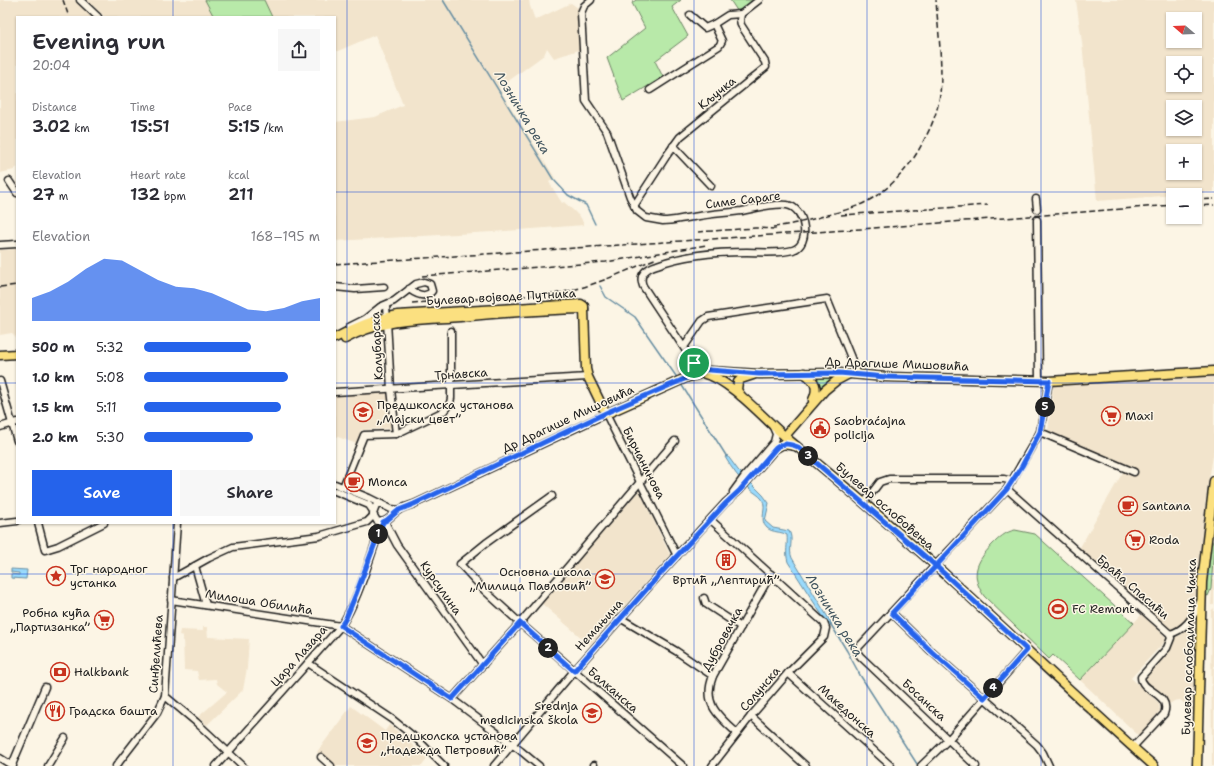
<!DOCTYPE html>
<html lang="en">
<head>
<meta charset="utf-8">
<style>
	:root { --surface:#fff; --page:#f7f7f7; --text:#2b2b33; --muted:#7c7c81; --accent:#2563eb }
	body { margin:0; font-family:"Shantell Sans",sans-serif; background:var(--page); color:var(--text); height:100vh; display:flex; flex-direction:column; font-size:15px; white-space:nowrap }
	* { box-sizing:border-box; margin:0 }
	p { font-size:13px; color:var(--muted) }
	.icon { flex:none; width:22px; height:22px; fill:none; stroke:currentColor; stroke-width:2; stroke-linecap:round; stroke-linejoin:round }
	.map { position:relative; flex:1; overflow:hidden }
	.side { position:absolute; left:16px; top:16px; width:320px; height:508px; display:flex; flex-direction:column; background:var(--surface); border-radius:0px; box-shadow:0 1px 3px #0004 }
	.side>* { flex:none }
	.needle { width:26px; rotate:289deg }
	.buttons { position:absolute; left:1166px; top:12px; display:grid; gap:8px }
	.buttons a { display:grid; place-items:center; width:36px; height:36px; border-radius:0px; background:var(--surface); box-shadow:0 1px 3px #0004; font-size:20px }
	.pin { position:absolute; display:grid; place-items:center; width:34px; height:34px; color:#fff; margin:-17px; border:2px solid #fff; border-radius:50%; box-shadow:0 1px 4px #0007 }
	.km { position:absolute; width:20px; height:20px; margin:-10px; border-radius:50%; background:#222; color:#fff; font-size:11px; line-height:20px; text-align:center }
	.round { display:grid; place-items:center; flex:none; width:42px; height:42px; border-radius:0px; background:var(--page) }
	.summary { display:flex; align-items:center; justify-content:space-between; height:68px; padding:0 16px }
	h1 { font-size:22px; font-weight:600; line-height:30px }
	.stats { display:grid; grid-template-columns:repeat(3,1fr); gap:6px; height:68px; padding:4px 16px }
	.stats div { display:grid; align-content:center }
	.stats b { font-size:17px; font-weight:600 }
	.stats small { font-size:11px; font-weight:400 }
	.stats p { font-size:11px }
	.chart { height:112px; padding:8px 16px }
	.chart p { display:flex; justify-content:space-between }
	.chart svg { width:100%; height:72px; margin-top:4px; fill:var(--accent); opacity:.7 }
	.action { display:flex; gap:8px; margin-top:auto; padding:8px 16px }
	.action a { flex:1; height:46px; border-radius:0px; background:var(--accent); color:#fff; font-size:16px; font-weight:600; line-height:46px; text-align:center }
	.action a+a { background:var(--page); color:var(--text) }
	ul { padding:0 16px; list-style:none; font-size:13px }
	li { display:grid; grid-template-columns:64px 48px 1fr; align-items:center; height:30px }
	li i { height:10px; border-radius:5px; background:var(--accent) }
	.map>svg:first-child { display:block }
	.built { fill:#f2e4cc; fill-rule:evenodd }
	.green { fill:#b8e9a9; stroke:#6a8262 }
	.water { fill:#9adafc; stroke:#688ea2 }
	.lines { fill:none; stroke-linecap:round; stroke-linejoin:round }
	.stream { stroke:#688ea2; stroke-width:1.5 }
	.minor-casing { stroke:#1c1c1c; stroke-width:9 }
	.major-casing { stroke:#1c1c1c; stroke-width:11 }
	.minor { stroke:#fcf5e5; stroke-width:6 }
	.major { stroke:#fbe080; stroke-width:8 }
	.rail { stroke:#1c1c1c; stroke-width:1.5; stroke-dasharray:6 3; stroke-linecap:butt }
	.route-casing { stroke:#fff; stroke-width:8 }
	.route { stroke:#2563eb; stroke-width:5 }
	.grid { fill:none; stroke:#1d4ed8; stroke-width:1; stroke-opacity:0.55 }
	.labels { text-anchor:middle; stroke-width:3; stroke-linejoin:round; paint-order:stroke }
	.street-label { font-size:12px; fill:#1c1c1c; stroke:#fcf5e5 }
	.poi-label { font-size:12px; fill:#1c1c1c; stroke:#fcf5e5; text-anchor:start }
	.water-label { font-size:13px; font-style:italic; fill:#42555f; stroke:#fcf5e5 }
</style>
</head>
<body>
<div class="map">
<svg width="1214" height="766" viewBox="0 0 1214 766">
	<rect width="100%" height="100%" fill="#fcf5e5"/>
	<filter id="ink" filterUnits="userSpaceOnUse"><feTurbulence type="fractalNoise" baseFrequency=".025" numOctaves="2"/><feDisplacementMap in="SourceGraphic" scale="8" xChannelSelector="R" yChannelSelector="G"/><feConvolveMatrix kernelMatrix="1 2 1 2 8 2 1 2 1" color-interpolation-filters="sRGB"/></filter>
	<g filter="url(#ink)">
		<!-- built -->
		<g class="built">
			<polygon points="0,0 75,0 94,17 17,17 17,167 14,170 0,173"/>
			<polygon points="87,0 529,0 530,6 535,20 571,3 578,8 582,49 554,58 547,48 544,55 499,88 555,178 549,182 562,203 564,202 575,212 581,218 584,225 492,232 335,241 335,122 375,117 403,105 375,35 338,51 335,51 335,17 205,17 204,15 202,17 105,17"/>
			<path d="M1076,0h138v192l-117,9 -15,-159zM1173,19h22v22h-22zM1173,63h22v22h-22zM1173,107h22v22h-22zM1173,151h22v22h-22z"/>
			<polygon points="17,249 17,338 12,333 0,335 0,250"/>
			<polygon points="1214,375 1214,450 1206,498 1195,609 1180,628 1175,631 1170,631 1079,549 1127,465 1048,432 1053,386"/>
			<polygon points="388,392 392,428 361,430 357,444 335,436 335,396"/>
			<polygon points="639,490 670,555 590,645 541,603"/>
			<polygon points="1214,550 1214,605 1211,605"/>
			<polygon points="1214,608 1214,766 1212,766 1211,611"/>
			<polygon points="1142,614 1165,636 1166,640 1131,678 1159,703 1160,711 1139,736 1080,680"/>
			<polygon points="1195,619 1193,717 1191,709 1185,704 1180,700 1174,701 1168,705 1144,681 1145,676 1173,638 1181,635"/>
			<polygon points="203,627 207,627 208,637 249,639 247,668 243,690 207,725 198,717 227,692 217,684 216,679 199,680 197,671 184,670 183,636 179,635 180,630 203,631"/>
			<polygon points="351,706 385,731 389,725 401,734 427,759 422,766 335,766 317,752"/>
		</g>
		<!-- green -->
		<g class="green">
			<polygon points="205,0 264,0 272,17 214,17"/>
			<polygon points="636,0 681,0 672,7 688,36 655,61 663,77 623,101 607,58 645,28 632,3"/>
			<polygon points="730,0 754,0 738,12"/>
			<polygon points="816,378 837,378 820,391 820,385 816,380"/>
			<path d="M1015,530l20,4 99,89 -54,57 -27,-25 -4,4 -65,-63c-14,-21 -8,-34 8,-51 7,-7 13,-13 23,-15z"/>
			<polygon points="1211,539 1214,545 1211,589 1208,596 1206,595 1205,592 1209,541"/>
		</g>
		<!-- water -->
		<g class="water">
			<path d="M727,455l11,15 25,25 6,8 -4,18 8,7 16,3c5,8 -1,18 3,27l40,66 -3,2 -41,-64c-3,-10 0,-17 -1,-27 -6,-4 -14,-2 -20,-7 -9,-8 1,-20 -5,-29 -3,-4 -9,-7 -12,-10 -10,-9 -18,-20 -25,-32z"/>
			<polygon points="11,569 27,570 26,579 11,578 11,574 19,575 19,573 11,572"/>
		</g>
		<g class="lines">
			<!-- stream -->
			<g class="stream">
				<polyline points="443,0 553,179 568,195 586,205 595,224"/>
				<polyline points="600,286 606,297 635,317 678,379"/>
				<polyline points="681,384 727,457"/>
				<polyline points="830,623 847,651 860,675 917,764"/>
			</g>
			<defs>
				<g id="minor">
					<polyline points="80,0 98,17"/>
					<path d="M591,0l-7,6 -3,7 5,88 21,31 23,65 7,14 9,7 17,3c10,0 20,-3 30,-4 16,-3 33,-4 49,-6 13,-3 32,-8 45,-6 19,3 24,40 6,45 -14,4 -31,2 -46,2 -30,0 -61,2 -90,13 -10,3 -19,9 -14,21l51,77 8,6 8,2"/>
					<polyline points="690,15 705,28 714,24"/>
					<polyline points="650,90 719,46 722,41 714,24 728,15 741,14"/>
					<polyline points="673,146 711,186"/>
					<polyline points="9,181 17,193"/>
					<polyline points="1036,199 1037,209"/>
					<polyline points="634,206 667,155 680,137 766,67 765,62 741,25 740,20 741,14 759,0"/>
					<polyline points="1037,220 1039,381"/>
					<polyline points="0,245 17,244"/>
					<polyline points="335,287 355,289 384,287"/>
					<polyline points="386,305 391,389 396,434"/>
					<path d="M349,327l16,-8 15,-12 14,-6 22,-17 8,-2 6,2 2,7c-6,8 -16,3 -23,-2"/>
					<polyline points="684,347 702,321 708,317 827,299 858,375"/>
					<polyline points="0,381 17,441"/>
					<polyline points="335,392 588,377"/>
					<polyline points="0,427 17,422"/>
					<polyline points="1040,432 1134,472"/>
					<polyline points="335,484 369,498 391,509 399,510"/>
					<polyline points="343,487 364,435 396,434 444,411 450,403 451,398 451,331"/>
					<path d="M1007,489l163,145 1,4 -4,10 -26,29c0,15 31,16 23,37l-31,33"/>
					<polyline points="335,491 369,505 373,511"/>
					<polyline points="733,492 744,477 774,442 776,434 773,427"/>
					<polyline points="552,496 486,543 460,564 484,590 520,623 683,766"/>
					<polyline points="864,503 880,482 889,479 1004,479 1012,481"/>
					<path d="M381,504l-5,2 -3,8 4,7c10,3 14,-6 22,-11 4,-3 10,-4 15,-6l192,-90 71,142"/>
					<polyline points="711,520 824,623 826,628 824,637 788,673 751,716 712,766"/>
					<polyline points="385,522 397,545 483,665"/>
					<polyline points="0,523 17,521"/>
					<polyline points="38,523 45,550 58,546 104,523"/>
					<polyline points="195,566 206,605"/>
					<polyline points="173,578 209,558 233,547 319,536 367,522 373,516"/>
					<polyline points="704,598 706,604 741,627"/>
					<polyline points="171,600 341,626 452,699 521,751 539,766"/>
					<polyline points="892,613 932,652 1037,745 1043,753 1049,766"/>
					<polyline points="620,618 676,651 713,676"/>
					<path d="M1170,634c15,-4 24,-17 30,-32"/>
					<polyline points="308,663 392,719 418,740 444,766"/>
					<polyline points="788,673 891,766"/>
					<polyline points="165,696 196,722 243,766"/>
					<polyline points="452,699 520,623 675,441"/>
					<polyline points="751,716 806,766"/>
					<path d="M737,733c-19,-17 -35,-30 -24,-57l58,-102"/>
					<polyline points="321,757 331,766"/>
					<polyline points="0,758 13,766"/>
					<polyline points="12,765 45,687"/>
					<polyline points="594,765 594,766"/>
					<polyline points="48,766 65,738"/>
					<polyline points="116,766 157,713 165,696 177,523"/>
					<path d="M216,766l125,-140c19,-29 29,-71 42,-104"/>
					<polyline points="494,766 574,671 661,573 725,503 740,490 778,446"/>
					<polyline points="921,766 949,739 1027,650"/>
					<polyline points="976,766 860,656 856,650 1007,489 1040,432 1049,381"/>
				</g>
				<g id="major">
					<path d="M335,338c20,-11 40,-19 63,-23l183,-11 3,2v3l2,60 2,8 18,37 82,-37 22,-6 49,3 80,-1 47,4 163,4 165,-10"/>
					<path d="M345,339c35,-20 76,-19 115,-22 41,-4 83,-7 124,-8"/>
					<polyline points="0,355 17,354"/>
					<path d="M804,373c11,8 15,14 9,27"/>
					<path d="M705,374c25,5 63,49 84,66 50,41 99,83 147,126 73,66 144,135 218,200"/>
					<polyline points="741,396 737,390 738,382 741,379 753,375"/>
					<polyline points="785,436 825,390 836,381 849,374"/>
					<polyline points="776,448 783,444 796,446"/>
					<polyline points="1197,766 1202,582 1214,481"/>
				</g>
			</defs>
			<!-- minor casing -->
			<use href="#minor" class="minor-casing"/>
			<!-- major casing -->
			<use href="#major" class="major-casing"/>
			<!-- minor -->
			<use href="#minor" class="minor"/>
			<!-- major -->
			<use href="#major" class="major"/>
			<!-- rail -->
			<g class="rail">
				<polyline points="63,0 69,17"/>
				<polyline points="1195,200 1214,199"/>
				<polyline points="1195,206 1214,205"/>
				<polyline points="841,215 988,205"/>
				<path d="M773,227c17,-2 34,-6 51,-11 12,-3 26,-7 38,-12 27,-13 49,-37 62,-64 8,-14 14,-30 16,-46 3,-31 -2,-63 -4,-94"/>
				<polyline points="698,232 755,228 778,229"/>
				<polyline points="335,264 861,229 1173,205"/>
				<polyline points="422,276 606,262 706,245"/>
				<polyline points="0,287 17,285"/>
				<path d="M412,303l140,-9c37,-5 71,-22 105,-36"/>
			</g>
		</g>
	</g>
	<g class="lines" filter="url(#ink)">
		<defs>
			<path id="route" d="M694,363l2,11 -86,37 -196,93 -15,6 -12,10 -4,2 -27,72 -10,24 -5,8 111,73 68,-76 54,48 87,-98 65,-70 14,-13 36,-42c8,-6 14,-4 22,-1l138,119 -44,47 40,39 52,46 43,-48 -91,-84 71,-77 15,-23 18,-34 9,-51 -163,-4 -47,-4 -80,1 -49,-4 -8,-1 -8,-6"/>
		</defs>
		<!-- route casing -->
		<use href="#route" class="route-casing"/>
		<!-- route -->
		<use href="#route" class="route"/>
	</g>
	<!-- grid -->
	<path class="grid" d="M173,0v17M347,0v766M520,0v766M694,0v766M867,0v766M1041,0v766M0,192h17M335,192h879M0,383h17M335,383h879M173,523v243M0,574h1214"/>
	<!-- icons -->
	<defs>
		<symbol id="school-ring" viewBox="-11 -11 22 22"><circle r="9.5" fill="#fcf5e5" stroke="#c8321e" stroke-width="1.5"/><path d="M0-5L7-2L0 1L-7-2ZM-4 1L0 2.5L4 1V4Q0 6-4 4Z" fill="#c8321e"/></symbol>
		<symbol id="supermarket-ring" viewBox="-11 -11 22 22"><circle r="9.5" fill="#fcf5e5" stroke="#c8321e" stroke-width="1.5"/><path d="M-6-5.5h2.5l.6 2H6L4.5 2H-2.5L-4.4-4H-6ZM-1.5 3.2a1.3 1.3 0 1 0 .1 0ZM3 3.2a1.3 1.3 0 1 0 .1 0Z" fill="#c8321e"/></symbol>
		<symbol id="civic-ring" viewBox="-11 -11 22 22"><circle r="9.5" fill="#fcf5e5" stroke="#c8321e" stroke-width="1.5"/><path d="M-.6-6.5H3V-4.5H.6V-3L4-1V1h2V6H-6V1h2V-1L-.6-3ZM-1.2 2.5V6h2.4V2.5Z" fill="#c8321e"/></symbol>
		<symbol id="cafe-ring" viewBox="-11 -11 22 22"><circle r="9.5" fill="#fcf5e5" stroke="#c8321e" stroke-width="1.5"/><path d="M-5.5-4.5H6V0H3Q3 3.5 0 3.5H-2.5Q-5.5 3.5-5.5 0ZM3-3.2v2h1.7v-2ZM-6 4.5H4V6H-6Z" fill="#c8321e"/></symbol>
		<symbol id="building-ring" viewBox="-11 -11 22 22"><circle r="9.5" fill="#fcf5e5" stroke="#c8321e" stroke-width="1.5"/><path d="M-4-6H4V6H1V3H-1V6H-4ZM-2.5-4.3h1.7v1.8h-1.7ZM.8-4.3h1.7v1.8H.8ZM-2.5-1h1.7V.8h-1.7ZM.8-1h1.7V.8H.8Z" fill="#c8321e"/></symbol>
		<symbol id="sight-ring" viewBox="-11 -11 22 22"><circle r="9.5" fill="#fcf5e5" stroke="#c8321e" stroke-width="1.5"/><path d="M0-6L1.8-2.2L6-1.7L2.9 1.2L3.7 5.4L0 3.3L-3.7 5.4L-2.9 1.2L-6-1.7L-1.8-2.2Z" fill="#c8321e"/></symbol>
		<symbol id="stadium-ring" viewBox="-11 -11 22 22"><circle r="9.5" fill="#fcf5e5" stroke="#c8321e" stroke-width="1.5"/><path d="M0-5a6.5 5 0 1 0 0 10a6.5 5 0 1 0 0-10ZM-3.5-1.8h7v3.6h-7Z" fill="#c8321e"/></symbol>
		<symbol id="bank-ring" viewBox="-11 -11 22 22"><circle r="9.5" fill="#fcf5e5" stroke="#c8321e" stroke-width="1.5"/><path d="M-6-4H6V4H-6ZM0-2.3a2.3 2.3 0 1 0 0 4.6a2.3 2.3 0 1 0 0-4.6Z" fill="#c8321e"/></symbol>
		<symbol id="restaurant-ring" viewBox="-11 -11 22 22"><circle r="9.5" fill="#fcf5e5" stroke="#c8321e" stroke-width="1.5"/><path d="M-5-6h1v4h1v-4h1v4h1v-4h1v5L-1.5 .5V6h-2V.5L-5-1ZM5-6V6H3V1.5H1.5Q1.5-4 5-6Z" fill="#c8321e"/></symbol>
	</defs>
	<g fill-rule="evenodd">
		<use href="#school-ring" x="352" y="401" width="22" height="22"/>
		<use href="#supermarket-ring" x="1100" y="405" width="22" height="22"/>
		<use href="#civic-ring" x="809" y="417" width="22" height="22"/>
		<use href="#cafe-ring" x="343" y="471" width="22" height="22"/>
		<use href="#cafe-ring" x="1117" y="495" width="22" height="22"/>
		<use href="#supermarket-ring" x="1124" y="529" width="22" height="22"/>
		<use href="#building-ring" x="715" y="549" width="22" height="22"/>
		<use href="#sight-ring" x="45" y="565" width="22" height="22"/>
		<use href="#school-ring" x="594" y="568" width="22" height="22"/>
		<use href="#stadium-ring" x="1047" y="598" width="22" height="22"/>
		<use href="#supermarket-ring" x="93" y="609" width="22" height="22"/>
		<use href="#bank-ring" x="49" y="661" width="22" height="22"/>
		<use href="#restaurant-ring" x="44" y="700" width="22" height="22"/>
		<use href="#school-ring" x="581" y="702" width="22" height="22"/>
		<use href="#school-ring" x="356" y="732" width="22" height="22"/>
	</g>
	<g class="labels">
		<!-- street labels -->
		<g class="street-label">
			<text transform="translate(717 93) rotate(-39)" y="4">Кључка</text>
			<text transform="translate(743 200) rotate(-7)" y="4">Симе Сараге</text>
			<text transform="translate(501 297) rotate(-3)" y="4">Булевар војводе Путника</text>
			<text transform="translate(377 346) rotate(-93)" y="4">Колубарска</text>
			<text transform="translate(897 364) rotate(2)" y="4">Др Драгише Мишовића</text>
			<text transform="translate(461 374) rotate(-4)" y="4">Трнавска</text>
			<text transform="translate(568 419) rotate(-25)" y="4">Др Драгише Мишовића</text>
			<text transform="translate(644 463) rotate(63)" y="4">Бирчанинова</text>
			<text transform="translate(885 506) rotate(41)" y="4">Булевар ослобођења</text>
			<text transform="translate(1133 587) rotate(41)" y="4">Браћа Спасићи</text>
			<text transform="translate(441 588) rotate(55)" y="4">Курсулина</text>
			<text transform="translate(259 602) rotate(9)" y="4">Милоша Обилића</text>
			<text transform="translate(599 625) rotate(-48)" y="4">Немањина</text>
			<text transform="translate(722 639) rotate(-61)" y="4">Дубровачка</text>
			<text transform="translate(1189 647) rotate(-88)" y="4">Булевар ослободилаца Чачка</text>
			<text transform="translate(156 654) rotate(-86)" y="4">Синђелићева</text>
			<text transform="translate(299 656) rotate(-48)" y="4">Цара Лазара</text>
			<text transform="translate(760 689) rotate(-49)" y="4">Солунска</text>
			<text transform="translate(613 690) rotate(41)" y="4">Балканска</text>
			<text transform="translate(924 700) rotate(43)" y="4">Босанска</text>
			<text transform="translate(847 711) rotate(42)" y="4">Македонска</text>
		</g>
		<!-- poi labels -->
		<g class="poi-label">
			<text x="377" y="409">Предшколска установа<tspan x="377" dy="14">„Мајски цвет”</tspan></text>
			<text x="1125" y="420">Maxi</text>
			<text x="834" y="425">Saobraćajna<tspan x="834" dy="14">policija</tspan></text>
			<text x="368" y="486">Monca</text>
			<text x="1142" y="510">Santana</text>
			<text x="1149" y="544">Roda</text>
			<text x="70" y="573">Трг народног<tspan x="70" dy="14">устанка</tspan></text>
			<text x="591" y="576" text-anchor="end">Основна школа<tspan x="591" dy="14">„Милица Павловић”</tspan></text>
			<text x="726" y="584" text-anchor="middle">Вртић „Лептирић”</text>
			<text x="1072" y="613">FC Remont</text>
			<text x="90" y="617" text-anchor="end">Робна кућа<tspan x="90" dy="14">„Партизанка”</tspan></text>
			<text x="74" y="676">Halkbank</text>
			<text x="578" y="710" text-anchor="end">Srednja<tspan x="578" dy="14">medicinska škola</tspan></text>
			<text x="69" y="715">Градска башта</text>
			<text x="381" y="740">Предшколска установа<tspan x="381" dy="14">„Надежда Петровић”</tspan></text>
		</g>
		<!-- water labels -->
		<g class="water-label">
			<text transform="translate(523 112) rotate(59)" y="5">Лозничка река</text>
			<text transform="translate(835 615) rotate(58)" y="5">Лозничка река</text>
		</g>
	</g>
</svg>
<div class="buttons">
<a><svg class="needle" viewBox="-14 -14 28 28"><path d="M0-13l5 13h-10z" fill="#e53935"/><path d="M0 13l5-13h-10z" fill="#7c7c81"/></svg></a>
<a><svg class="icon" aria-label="locate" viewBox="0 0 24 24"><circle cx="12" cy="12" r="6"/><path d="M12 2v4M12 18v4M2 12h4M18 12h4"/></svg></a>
<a><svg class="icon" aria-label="layers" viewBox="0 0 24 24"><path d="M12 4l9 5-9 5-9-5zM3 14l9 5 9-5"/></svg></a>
<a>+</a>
<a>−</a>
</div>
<div class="pin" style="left:694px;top:363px;background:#1e9e55"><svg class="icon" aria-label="arrive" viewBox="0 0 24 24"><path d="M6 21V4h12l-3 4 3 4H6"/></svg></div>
<b class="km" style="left:378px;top:534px">1</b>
<b class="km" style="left:548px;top:648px">2</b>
<b class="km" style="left:808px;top:456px">3</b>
<b class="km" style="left:993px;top:688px">4</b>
<b class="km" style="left:1045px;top:407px">5</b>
<section class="side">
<div class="summary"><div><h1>Evening run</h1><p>20:04</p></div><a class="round"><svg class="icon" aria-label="share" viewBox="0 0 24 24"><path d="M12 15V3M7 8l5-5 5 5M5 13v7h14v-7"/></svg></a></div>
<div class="stats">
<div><p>Distance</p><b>3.02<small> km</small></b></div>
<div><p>Time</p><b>15:51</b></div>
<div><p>Pace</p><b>5:15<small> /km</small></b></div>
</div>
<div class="stats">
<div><p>Elevation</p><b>27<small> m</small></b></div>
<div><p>Heart rate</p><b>132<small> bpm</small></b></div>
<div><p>kcal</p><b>211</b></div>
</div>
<div class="chart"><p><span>Elevation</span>168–195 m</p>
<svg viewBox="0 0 160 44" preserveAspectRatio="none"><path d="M0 44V30L10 26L20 20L30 12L40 6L50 7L60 13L70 19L80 23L90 24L100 27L110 32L120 37L130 38L140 36L150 32L160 30V44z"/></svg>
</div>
<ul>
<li><b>500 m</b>5:32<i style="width:61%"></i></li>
<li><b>1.0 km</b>5:08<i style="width:82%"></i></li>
<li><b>1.5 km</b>5:11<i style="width:78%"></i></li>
<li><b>2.0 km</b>5:30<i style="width:62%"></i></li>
</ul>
<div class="action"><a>Save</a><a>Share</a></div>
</section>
</div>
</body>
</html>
